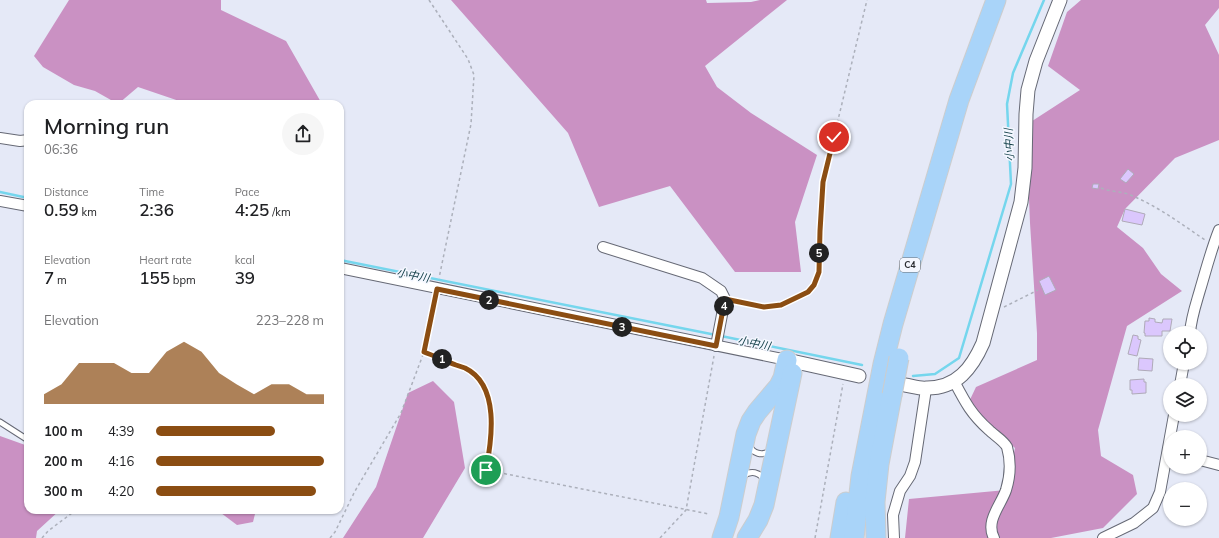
<!DOCTYPE html>
<html lang="en">
<head>
<meta charset="utf-8">
<style>
	:root { --surface:#fff; --page:#f6f6f6; --text:#202124; --muted:#757577; --accent:#8b4d12 }
	body { margin:0; font-family:Mulish,"Noto Sans JP",sans-serif; background:var(--page); color:var(--text); height:100vh; display:flex; flex-direction:column; font-size:15px; white-space:nowrap }
	* { box-sizing:border-box; margin:0 }
	p { font-size:13px; color:var(--muted) }
	.icon { flex:none; width:22px; height:22px; fill:none; stroke:currentColor; stroke-width:2; stroke-linecap:round; stroke-linejoin:round }
	.map { position:relative; flex:1; overflow:hidden }
	.sheet { position:absolute; left:24px; top:100px; width:320px; height:414px; display:flex; flex-direction:column; background:var(--surface); border-radius:12px; box-shadow:0 1px 3px #0004 }
	.sheet>* { flex:none }
	.fabs { position:absolute; left:1163px; top:326px; display:grid; gap:8px }
	.fabs a { display:grid; place-items:center; width:44px; height:44px; border-radius:50%; background:var(--surface); box-shadow:0 1px 3px #0004; font-size:20px }
	.pin { position:absolute; display:grid; place-items:center; width:34px; height:34px; color:#fff; margin:-17px; border:2px solid #fff; border-radius:50%; box-shadow:0 1px 4px #0007 }
	.km { position:absolute; width:20px; height:20px; margin:-10px; border-radius:50%; background:#222; color:#fff; font-size:11px; line-height:20px; text-align:center }
	.round { display:grid; place-items:center; flex:none; width:42px; height:42px; border-radius:21px; background:var(--page) }
	.overview { display:flex; align-items:center; justify-content:space-between; height:68px; padding:0 20px }
	h1 { font-size:22px; font-weight:600; line-height:30px }
	.metrics { display:grid; grid-template-columns:repeat(3,1fr); gap:6px; height:68px; padding:4px 20px }
	.metrics div { display:grid; align-content:center }
	.metrics b { font-size:17px; font-weight:600 }
	.metrics small { font-size:11px; font-weight:400 }
	.metrics p { font-size:11px }
	.chart { height:112px; padding:8px 20px }
	.chart p { display:flex; justify-content:space-between }
	.chart svg { width:100%; height:72px; margin-top:4px; fill:var(--accent); opacity:.7 }
	ul { padding:0 20px; list-style:none; font-size:13px }
	li { display:grid; grid-template-columns:64px 48px 1fr; align-items:center; height:30px }
	li i { height:10px; border-radius:5px; background:var(--accent) }
	.map>svg:first-child { display:block }
	.forest { fill:#ca91c3 }
	.lines { fill:none; stroke-linecap:round; stroke-linejoin:round }
	.stream { stroke:#75d6ed; stroke-width:2.5 }
	.building { fill:#dbc7fd; stroke:#afaab8 }
	.service-casing { stroke:#666975; stroke-width:7 }
	.minor-casing { stroke:#666975; stroke-width:12 }
	.tertiary-casing { stroke:#666975; stroke-width:15 }
	.motorway-casing { stroke:#cccdce; stroke-width:21 }
	.path { stroke:#acb0bb; stroke-width:1.5; stroke-dasharray:3 3; stroke-linecap:butt }
	.service { stroke:#fff; stroke-width:5 }
	.minor { stroke:#fff; stroke-width:10 }
	.tertiary { stroke:#fff; stroke-width:13 }
	.motorway { stroke:#a9d4f9; stroke-width:19 }
	.motorway-bridge-casing { stroke:#cccdce; stroke-width:21; stroke-linecap:butt }
	.motorway-bridge { stroke:#a9d4f9; stroke-width:19 }
	.route-casing { stroke:#fff; stroke-width:8 }
	.route { stroke:#8b4d12; stroke-width:5 }
	.labels { text-anchor:middle; stroke-width:3; stroke-linejoin:round; paint-order:stroke }
	.shield { fill:#f4f7ff; stroke:#676a70; stroke-width:1 }
	.shield-label { font-size:9px; font-weight:bold; fill:#2b2d32 }
	.water-label { font-size:11px; font-style:italic; fill:#0f3c46; stroke:#f4f7ff }
</style>
</head>
<body>
<div class="map">
<svg width="1219" height="538" viewBox="0 0 1219 538">
	<rect width="100%" height="100%" fill="#e5e9f7"/>
	<!-- forest -->
	<g class="forest">
		<polygon points="69,0 221,0 221,10 286,41 322,104 188,104 138,87 118,104 95,91 74,85 43,67 34,56"/>
		<polygon points="451,0 706,0 707,3 751,2 760,0 787,0 705,66 717,87 751,113 817,155 795,222 801,272 735,272 670,186 599,207 568,133"/>
		<polygon points="1081,0 1219,0 1219,8 1205,25 1219,55 1219,140 1175,158 1125,209 1117,227 1143,248 1161,274 1182,291 1127,326 1098,430 1101,456 1133,475 1137,494 1103,528 1051,538 905,538 909,499 1006,490 1015,448 967,406 976,387 1037,360 1037,333 1030,223 1026,125 1080,90 1048,66 1067,12"/>
		<polygon points="433,381 454,402 465,468 423,538 343,538 376,487 408,393"/>
		<polygon points="0,436 28,446 28,510 60,510 37,531 36,538 0,538"/>
		<polygon points="217,510 256,510 253,522 237,525"/>
	</g>
	<g class="lines">
		<!-- stream -->
		<g class="stream">
			<polyline points="0,192 28,198"/>
			<polyline points="340,260 716,335"/>
			<polyline points="721,336 862,365"/>
			<polyline points="913,376 935,374 959,358 1011,184 1007,104 1013,73 1044,0"/>
		</g>
	</g>
	<!-- building -->
	<g class="building">
		<polygon points="1128,169 1134,174 1126,183 1120,179"/>
		<polygon points="1093,184 1099,184 1098,189 1092,188"/>
		<polygon points="1125,209 1145,214 1142,225 1122,221"/>
		<polygon points="1049,276 1056,290 1045,295 1039,281"/>
		<polygon points="1149,318 1155,319 1155,322 1162,323 1163,319 1172,319 1170,331 1162,331 1162,336 1145,336 1145,333 1144,333 1145,321 1149,321"/>
		<polygon points="1133,335 1138,336 1138,339 1141,340 1137,356 1128,354"/>
		<polygon points="1139,358 1153,359 1152,371 1138,370"/>
		<polygon points="1144,379 1144,382 1146,382 1146,393 1132,394 1132,390 1130,390 1130,380"/>
	</g>
	<g class="lines">
		<defs>
			<g id="service">
				<polyline points="0,422 28,440"/>
				<path d="M749,445c4,9 13,11 21,6"/>
				<path d="M743,476c8,-6 16,-4 22,4"/>
			</g>
			<g id="minor">
				<polyline points="0,138 20,141 28,140"/>
				<polyline points="0,201 28,206"/>
				<polyline points="603,247 702,278 721,291 725,299 716,346"/>
				<polyline points="340,268 787,360"/>
				<path d="M1190,333c1,-15 6,-29 10,-43 6,-20 11,-40 19,-60"/>
				<path d="M954,381c11,21 17,33 35,49 5,5 15,11 18,17 4,14 3,30 -1,43 -5,15 -21,31 -12,48"/>
				<polyline points="1180,385 1184,363"/>
				<polyline points="1200,460 1219,465"/>
				<polyline points="894,538 893,515 900,491 910,476 915,462 926,389"/>
				<polyline points="1103,538 1134,523 1153,508 1160,492 1174,415"/>
			</g>
			<g id="tertiary">
				<polyline points="787,360 859,376"/>
				<path d="M905,385c7,1 15,4 22,3 30,0 45,-20 56,-45l38,-141 4,-34 1,-54 2,-24 8,-29 24,-61"/>
			</g>
			<g id="motorway">
				<polyline points="722,538 729,517 746,434 751,421 757,412 779,386 783,378 787,360"/>
				<polyline points="747,538 758,520 764,505 792,373"/>
				<polyline points="840,538 846,502"/>
				<polyline points="854,538 861,476 883,364 893,324 959,100 996,0"/>
				<polyline points="876,538 875,502 879,464 892,395"/>
			</g>
		</defs>
		<!-- service casing -->
		<use href="#service" class="service-casing"/>
		<!-- minor casing -->
		<use href="#minor" class="minor-casing"/>
		<!-- tertiary casing -->
		<use href="#tertiary" class="tertiary-casing"/>
		<!-- motorway casing -->
		<use href="#motorway" class="motorway-casing"/>
		<!-- path -->
		<g class="path">
			<polyline points="429,0 468,59 474,75 471,124 439,278"/>
			<path d="M1101,188c9,4 18,3 27,6 28,11 52,29 77,46"/>
			<polyline points="734,301 764,307 781,305 808,292 814,285 819,273 820,231 823,182 867,0"/>
			<polyline points="1004,307 1038,290"/>
			<path d="M424,352c11,4 21,9 32,13 3,1 6,2 9,3 34,16 27,71 21,102l223,44"/>
			<polyline points="42,538 48,531 76,510"/>
			<polyline points="330,538 335,532 355,491 401,413 424,352 435,298"/>
			<polyline points="660,538 686,510 714,356"/>
			<polyline points="815,538 843,384"/>
		</g>
		<!-- service -->
		<use href="#service" class="service"/>
		<!-- minor -->
		<use href="#minor" class="minor"/>
		<!-- tertiary -->
		<use href="#tertiary" class="tertiary"/>
		<!-- motorway -->
		<use href="#motorway" class="motorway"/>
		<defs>
			<polyline id="motorway-bridge" points="892,395 899,358"/>
		</defs>
		<!-- motorway-bridge casing -->
		<use href="#motorway-bridge" class="motorway-bridge-casing"/>
		<!-- motorway-bridge -->
		<use href="#motorway-bridge" class="motorway-bridge"/>
	</g>
	<g class="lines">
		<defs>
			<path id="route" d="M486,470c6,-31 14,-85 -21,-102 -3,-1 -6,-2 -9,-3 -11,-4 -21,-9 -32,-13l13,-63 279,57 9,-47 39,8 17,-2 27,-13 6,-7 5,-13 1,-41 3,-49 11,-45"/>
		</defs>
		<!-- route casing -->
		<use href="#route" class="route-casing"/>
		<!-- route -->
		<use href="#route" class="route"/>
	</g>
	<g class="labels">
		<!-- shield labels -->
		<rect class="shield" x="900" y="258" width="20" height="14" rx="3"/>
		<g class="shield-label">
			<text x="910" y="268">C4</text>
		</g>
		<!-- water labels -->
		<g class="water-label">
			<text transform="translate(1009 145) rotate(-93)" y="4">小中川</text>
			<text transform="translate(413 275) rotate(11)" y="4">小中川</text>
			<text transform="translate(754 343) rotate(11)" y="4">小中川</text>
		</g>
	</g>
</svg>
<div class="fabs">
<a><svg class="icon" aria-label="locate" viewBox="0 0 24 24"><circle cx="12" cy="12" r="6"/><path d="M12 2v4M12 18v4M2 12h4M18 12h4"/></svg></a>
<a><svg class="icon" aria-label="layers" viewBox="0 0 24 24"><path d="M12 4l9 5-9 5-9-5zM3 14l9 5 9-5"/></svg></a>
<a>+</a>
<a>−</a>
</div>
<div class="pin" style="left:486px;top:470px;background:#1e9e55"><svg class="icon" aria-label="arrive" viewBox="0 0 24 24"><path d="M6 21V4h12l-3 4 3 4H6"/></svg></div>
<div class="pin" style="left:834px;top:137px;background:#d93025"><svg class="icon" aria-label="check" viewBox="0 0 24 24"><path d="M5 12l5 5 9-10"/></svg></div>
<b class="km" style="left:442px;top:359px">1</b>
<b class="km" style="left:489px;top:300px">2</b>
<b class="km" style="left:622px;top:327px">3</b>
<b class="km" style="left:724px;top:306px">4</b>
<b class="km" style="left:819px;top:253px">5</b>
<section class="sheet">
<div class="overview"><div><h1>Morning run</h1><p>06:36</p></div><a class="round"><svg class="icon" aria-label="share" viewBox="0 0 24 24"><path d="M12 15V3M7 8l5-5 5 5M5 13v7h14v-7"/></svg></a></div>
<div class="metrics">
<div><p>Distance</p><b>0.59<small> km</small></b></div>
<div><p>Time</p><b>2:36</b></div>
<div><p>Pace</p><b>4:25<small> /km</small></b></div>
</div>
<div class="metrics">
<div><p>Elevation</p><b>7<small> m</small></b></div>
<div><p>Heart rate</p><b>155<small> bpm</small></b></div>
<div><p>kcal</p><b>39</b></div>
</div>
<div class="chart"><p><span>Elevation</span>223–228 m</p>
<svg viewBox="0 0 160 44" preserveAspectRatio="none"><path d="M0 44V38L10 32L20 19L30 19L40 19L50 25L60 25L70 12L80 6L90 12L100 25L110 32L120 38L130 32L140 32L150 38L160 38V44z"/></svg>
</div>
<ul>
<li><b>100 m</b>4:39<i style="width:71%"></i></li>
<li><b>200 m</b>4:16<i style="width:100%"></i></li>
<li><b>300 m</b>4:20<i style="width:95%"></i></li>
</ul>
</section>
</div>
</body>
</html>
